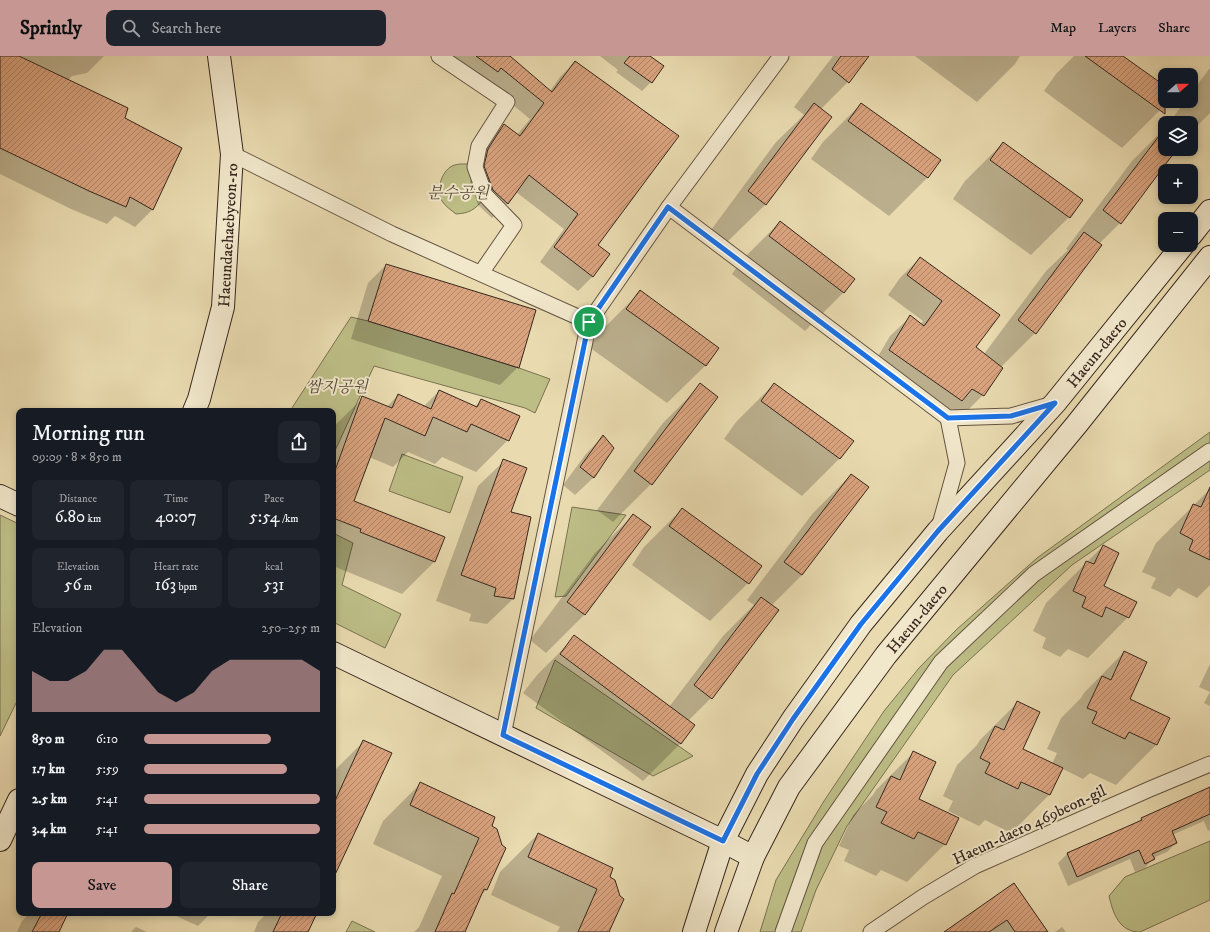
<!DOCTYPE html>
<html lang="en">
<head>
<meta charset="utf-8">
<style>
	:root { --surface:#171b24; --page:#20242c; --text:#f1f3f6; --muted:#9ea1a6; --accent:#c59692 }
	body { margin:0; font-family:"IM FELL DW Pica","Noto Serif KR",serif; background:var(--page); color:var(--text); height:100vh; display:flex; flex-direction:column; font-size:15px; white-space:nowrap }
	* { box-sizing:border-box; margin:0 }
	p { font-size:13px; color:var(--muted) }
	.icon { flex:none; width:22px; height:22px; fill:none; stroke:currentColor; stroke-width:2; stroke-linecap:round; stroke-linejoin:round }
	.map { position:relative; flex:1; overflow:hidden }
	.drawer { position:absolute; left:16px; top:352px; width:320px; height:508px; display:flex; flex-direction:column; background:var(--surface); border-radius:8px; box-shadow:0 2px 6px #0003 }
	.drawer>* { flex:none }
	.needle { width:26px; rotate:69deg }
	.buttons { position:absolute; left:1158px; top:12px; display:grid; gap:8px }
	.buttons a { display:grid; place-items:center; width:40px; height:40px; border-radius:8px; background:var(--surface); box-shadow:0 2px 6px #0003; font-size:20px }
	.pin { position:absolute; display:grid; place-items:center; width:34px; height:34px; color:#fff; margin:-17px; border:2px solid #fff; border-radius:50%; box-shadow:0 1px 4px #0007 }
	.round { display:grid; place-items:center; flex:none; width:42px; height:42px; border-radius:8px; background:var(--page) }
	.head { display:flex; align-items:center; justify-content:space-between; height:68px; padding:0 16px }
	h1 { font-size:22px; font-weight:600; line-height:30px }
	.figures { display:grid; grid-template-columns:repeat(3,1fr); gap:6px; height:68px; padding:4px 16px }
	.figures div { display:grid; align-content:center; border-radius:8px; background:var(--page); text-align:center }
	.figures b { font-size:17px; font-weight:600 }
	.figures small { font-size:11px; font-weight:400 }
	.figures p { font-size:11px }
	.chart { height:112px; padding:8px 16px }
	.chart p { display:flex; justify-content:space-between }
	.chart svg { width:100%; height:72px; margin-top:4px; fill:var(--accent); opacity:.7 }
	.action { display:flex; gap:8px; margin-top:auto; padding:8px 16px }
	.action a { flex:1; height:46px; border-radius:8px; background:var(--accent); color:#111; font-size:16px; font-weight:600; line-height:46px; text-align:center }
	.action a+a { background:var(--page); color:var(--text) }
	ul { padding:0 16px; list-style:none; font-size:13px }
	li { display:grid; grid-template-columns:64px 48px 1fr; align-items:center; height:30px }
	li i { height:10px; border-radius:5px; background:var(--accent) }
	header { display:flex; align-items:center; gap:24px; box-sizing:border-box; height:56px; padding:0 20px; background:var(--accent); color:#111 }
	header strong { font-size:19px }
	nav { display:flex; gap:22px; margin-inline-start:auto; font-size:14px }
	.search { width:280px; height:36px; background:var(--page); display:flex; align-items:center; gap:10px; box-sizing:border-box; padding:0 14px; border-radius:8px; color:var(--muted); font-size:15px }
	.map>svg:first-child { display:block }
	.park { fill:#bdbd86; stroke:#7a7252 }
	.shadow { fill:#0003 }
	.building { fill:url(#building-hatch); stroke:#37271e }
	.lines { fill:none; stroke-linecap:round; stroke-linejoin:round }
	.street-casing { stroke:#645442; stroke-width:17 }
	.secondary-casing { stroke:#37271e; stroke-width:24 }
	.street { stroke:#f1e7cb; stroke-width:15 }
	.secondary { stroke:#f1e7cb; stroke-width:22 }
	.route-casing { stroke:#fff; stroke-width:8 }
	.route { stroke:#1a73e8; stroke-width:5 }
	.labels { text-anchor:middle; stroke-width:4; stroke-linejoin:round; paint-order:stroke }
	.park-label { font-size:16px; font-style:italic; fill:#584c38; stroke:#f1e7cb }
	.street-label { font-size:16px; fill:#37271e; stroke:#f1e7cb }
</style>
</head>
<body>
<header>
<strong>Sprintly</strong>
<div class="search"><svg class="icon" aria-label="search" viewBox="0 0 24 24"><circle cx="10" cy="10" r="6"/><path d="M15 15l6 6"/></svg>Search here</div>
<nav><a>Map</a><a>Layers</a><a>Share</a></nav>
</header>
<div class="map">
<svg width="1210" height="876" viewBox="0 0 1210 876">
	<defs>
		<pattern id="building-hatch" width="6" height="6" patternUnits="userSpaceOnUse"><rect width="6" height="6" fill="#d9a37e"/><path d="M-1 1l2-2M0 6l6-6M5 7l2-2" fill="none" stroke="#b18567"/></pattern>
	</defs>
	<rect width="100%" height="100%" fill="#e9daaf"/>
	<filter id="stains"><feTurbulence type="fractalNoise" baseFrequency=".005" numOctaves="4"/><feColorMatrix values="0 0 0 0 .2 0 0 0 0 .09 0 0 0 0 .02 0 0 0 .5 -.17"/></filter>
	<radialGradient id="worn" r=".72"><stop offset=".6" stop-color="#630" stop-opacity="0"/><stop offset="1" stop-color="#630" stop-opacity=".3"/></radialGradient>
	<!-- park -->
	<g class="park">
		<path d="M461,108h9l13,36c-9,10 -13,13 -27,14 -5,-4 -11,-8 -14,-13 -6,-11 -1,-29 10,-35 2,-1 6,-2 9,-2z"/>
		<polygon points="351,261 368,265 519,312 550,323 535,357 525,352 374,310 333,399 333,355 290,355"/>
		<polygon points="1210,376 1210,414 1072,509 953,619 847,770 816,834 801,876 760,876 776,824 824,745 884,655 919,612 956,574 1037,502"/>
		<polygon points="402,398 463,421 450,457 389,435"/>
		<polygon points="572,451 626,459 566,540 555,541"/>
		<polygon points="0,459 19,468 19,641 0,680"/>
		<polygon points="333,477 353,487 342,529 401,558 385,592 333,566"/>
		<polygon points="555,604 693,700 653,720 536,652"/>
		<path d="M1210,785v59l-70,32c-21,0 -27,-19 -31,-36l16,-19z"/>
		<polygon points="352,865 375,876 346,876"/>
	</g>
	<!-- shadow -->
	<g class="shadow">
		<polygon points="0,0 104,0 87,17 72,20 68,24 124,62 181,92 152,154 135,171 115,160 107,168 71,153 0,118"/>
		<polygon points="434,0 509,0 550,35 560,21 575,6 597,189 593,220 578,235 540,206 564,173 516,136 507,148 492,162 478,149 470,126 473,109 489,84 504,70 517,79 530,63 486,27"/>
		<polygon points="600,0 648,0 651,26 642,35 616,16 618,14"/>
		<polygon points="833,0 868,0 848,26 821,53 831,61 765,149 727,186 711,174 776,86 804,59 794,51"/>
		<polygon points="915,0 1020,0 1015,8 977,46"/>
		<polygon points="1074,0 1122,0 1165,31 1165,45 1166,45 1160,54 1122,92 1044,35 1056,18"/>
		<polygon points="1210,12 1210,57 1191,76 1191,67 1169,67 1185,45 1191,45 1191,37"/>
		<polygon points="861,48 939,104 927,122 889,160 811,103 823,86"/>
		<polygon points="1165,72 1165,93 1176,93 1120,167 1099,188 1035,277 1001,311 983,339 963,359 952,353 942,364 870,314 890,280 910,261 920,269 923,265 888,239 900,222 920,202 975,291 984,298 1046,215 1068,194 1066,193 1132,105"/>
		<polygon points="1003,87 1069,161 1031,199 953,143 965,125"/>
		<polygon points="780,166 853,223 843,237 805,275 732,218 742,204"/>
		<polygon points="386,209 518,311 500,329 351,283 368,227"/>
		<polygon points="640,236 718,292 705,310 667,347 589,291 602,274"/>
		<polygon points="774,328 840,402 802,440 724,383 736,366"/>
		<polygon points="701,329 717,341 651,428 613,466 597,454 663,367"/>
		<polygon points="439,335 475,351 481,344 508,384 476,416 442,401 435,408 408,396 393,411 369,401 353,446 443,482 434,506 402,538 333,510 333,371 363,342 387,351 398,339 424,350"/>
		<polygon points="603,380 613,392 593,422 575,439 563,429 586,398"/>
		<polygon points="504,405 510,456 513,543 487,568 469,565 471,558 436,545 478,430"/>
		<polygon points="851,419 867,431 802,519 771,550 711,642 688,665 681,687 643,725 523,637 537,619 575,581 669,651 723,580 754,549 747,544 813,457"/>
		<polygon points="1210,433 1210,529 1197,542 1178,532 1170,541 1151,532 1156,522 1142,516 1156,487"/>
		<polygon points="682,453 760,510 748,527 710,565 632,509 644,491"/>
		<polygon points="633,459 650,471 584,559 546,597 530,584 595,497"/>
		<polygon points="1103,490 1102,531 1128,561 1088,602 1068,593 1060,601 1042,592 1046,582 1033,575 1046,547"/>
		<polygon points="1124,596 1128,643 1156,689 1116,729 1090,717 1083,723 1061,712 1049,739 1011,777 985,764 979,770 948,755 953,745 943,740 957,709 977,689 980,684 1018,646 1021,694 1052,708 1057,697 1047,693 1061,662 1081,642 1084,637"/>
		<polygon points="1210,608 1210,650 1204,647 1210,636 1199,631"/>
		<polygon points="364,685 333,820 333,716"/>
		<polygon points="914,696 918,743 945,788 907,826 881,814 876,820 844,805 849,794 839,790 853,759 873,739 876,734"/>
		<polygon points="421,727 491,771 501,789 505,792 486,834 479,841 464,876 414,876 419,871 442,820 373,788 383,765"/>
		<polygon points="1210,732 1210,774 1208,775 1204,765 1172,779 1176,787 1167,796 1153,802 1145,812 1135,816 1130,803 1068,830 1058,807 1067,798 1137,767 1141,763"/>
		<polygon points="538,778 609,822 608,876 557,876 560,871 491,839 500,816"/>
		<polygon points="1014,828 1047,876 946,876"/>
		<polygon points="30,857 67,857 57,876 17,876 22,865"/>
		<polygon points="173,857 209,857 207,861 198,870 172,858"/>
		<polygon points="267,857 315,857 307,876 254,876 258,866"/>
		<polygon points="136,871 147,876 131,876"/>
		<polygon points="1062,871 1066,876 1055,876"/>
	</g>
	<!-- building -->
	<g class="building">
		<polygon points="0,0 19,0 128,52 125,62 182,92 153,154 130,141 126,151 89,135 0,92"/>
		<polygon points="476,0 510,0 552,36 575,5 679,80 598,189 610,198 593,221 554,191 578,158 529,119 508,148 493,134 484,110 488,93 504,68 520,80 544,47 501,12 498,16"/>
		<polygon points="630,0 650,0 664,10 652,27 624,7"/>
		<polygon points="841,0 869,0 849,27 832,13"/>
		<polygon points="1085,0 1123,0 1165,30 1165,58"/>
		<polygon points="814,47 832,61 766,149 748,135"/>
		<polygon points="861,47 941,104 928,122 848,65"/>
		<polygon points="1165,72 1165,93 1177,93 1121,168 1103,154"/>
		<polygon points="1003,86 1083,144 1070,162 990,104"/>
		<polygon points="780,165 855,223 844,237 769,180"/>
		<polygon points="1084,176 1102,189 1036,278 1018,264"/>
		<polygon points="920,201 1000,259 976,291 1003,312 984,340 972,333 962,345 889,294 910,259 924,270 942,245 907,219"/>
		<polygon points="386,208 536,254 519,312 368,265"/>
		<polygon points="640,234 719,292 706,310 626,253"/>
		<polygon points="700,327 718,341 652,429 634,415"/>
		<polygon points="774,327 854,385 840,403 761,345"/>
		<polygon points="439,334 477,351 481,343 520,360 509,385 471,368 467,376 433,361 425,380 385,362 354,445 445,481 435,506 360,476 361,473 333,462 333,420 362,340 392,352 398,338 431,353"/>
		<polygon points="603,379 614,392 594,422 580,411"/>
		<polygon points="503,403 527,412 511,456 531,461 514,543 494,540 496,532 461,519"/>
		<polygon points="851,418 869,431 802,519 784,506"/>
		<polygon points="1210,431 1210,504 1189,494 1193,484 1180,477 1193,448 1201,451"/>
		<polygon points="682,452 762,510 749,528 669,470"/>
		<polygon points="633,458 651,471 585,559 567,546"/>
		<polygon points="1103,489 1119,497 1104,530 1137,546 1129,562 1106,551 1102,561 1082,551 1086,541 1073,535 1086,505 1094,508"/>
		<polygon points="761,541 779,554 712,643 694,629"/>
		<polygon points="574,579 695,669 681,688 560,598"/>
		<polygon points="1124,595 1147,606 1130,643 1170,662 1157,689 1129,676 1125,683 1092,667 1097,656 1087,652 1102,620 1111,624"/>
		<polygon points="1017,645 1040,656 1023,693 1063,712 1050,739 1021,726 1018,733 985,717 990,707 980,702 995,670 1004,674"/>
		<polygon points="363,684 392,697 333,823 333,749"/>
		<polygon points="913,695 936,706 919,743 959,762 946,789 918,776 914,783 881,767 887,756 876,751 891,720 900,724"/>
		<polygon points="420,726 495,761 492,770 497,773 502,789 506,792 487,834 484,833 465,876 435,876 452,837 454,838 479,782 410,749"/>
		<polygon points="1210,731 1210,758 1172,775 1177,787 1152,798 1155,803 1145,808 1139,794 1077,821 1067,797 1142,764 1141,762"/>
		<polygon points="538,777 613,812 610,821 615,824 620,840 624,843 609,876 578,876 597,833 528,801"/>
		<polygon points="1014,827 1048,876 1015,876 1007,864 989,876 944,876"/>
		<polygon points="42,857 68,857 59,876 32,876"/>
		<polygon points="282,857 317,857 308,876 273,876"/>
	</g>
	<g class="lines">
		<defs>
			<g id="street">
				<polyline points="439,0 507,46 479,90 475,111 485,139 514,169 481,217"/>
				<polyline points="232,98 392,178 589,266"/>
				<polyline points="669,151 948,362 1011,360 1053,348"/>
				<polyline points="939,472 957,407 948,362"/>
				<polyline points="503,679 589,266 669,151 781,0"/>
				<polyline points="783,876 815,787 941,606 1034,518 1210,395"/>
				<polyline points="871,876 923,841 975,810 1150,733 1210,708"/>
			</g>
			<g id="secondary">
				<polyline points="1191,179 1210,155"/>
				<path id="s1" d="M194,355l5,-12 24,-92 9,-153 -13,-98"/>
				<polyline points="0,440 19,449"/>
				<polyline points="333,597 723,785 753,801"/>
				<polyline points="0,784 19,744"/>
				<path id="s2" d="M694,876l29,-91 34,-67 36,-55 68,-95 77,-93 117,-128 128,-158"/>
				<path id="s3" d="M726,876l27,-75 36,-70 97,-132 191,-231 133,-167"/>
			</g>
		</defs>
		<!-- street casing -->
		<use href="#street" class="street-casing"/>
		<!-- secondary casing -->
		<use href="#secondary" class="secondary-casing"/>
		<!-- street -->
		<use href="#street" class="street"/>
		<!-- secondary -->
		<use href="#secondary" class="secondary"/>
	</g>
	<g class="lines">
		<defs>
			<polygon id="route" points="668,151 948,362 1011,360 1055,347 938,475 861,568 793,663 757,718 723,785 503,679 589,266"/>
		</defs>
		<!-- route casing -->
		<use href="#route" class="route-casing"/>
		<!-- route -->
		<use href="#route" class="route"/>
	</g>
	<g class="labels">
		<!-- park labels -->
		<g class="park-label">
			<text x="458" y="142">분수공원</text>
			<text x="337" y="336">쌈지공원</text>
		</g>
		<!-- street labels -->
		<g class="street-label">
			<text dy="6" stroke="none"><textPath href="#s1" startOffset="180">Haeundaehaebyeon-ro</textPath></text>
			<text dy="6" stroke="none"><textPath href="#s2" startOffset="713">Haeun-daero</textPath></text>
			<text dy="6" stroke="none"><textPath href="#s3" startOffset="370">Haeun-daero</textPath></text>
			<text transform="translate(1029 768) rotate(-25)" y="6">Haeun-daero 469beon-gil</text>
		</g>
	</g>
	<rect width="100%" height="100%" filter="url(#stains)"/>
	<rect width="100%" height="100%" fill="url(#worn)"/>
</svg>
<div class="buttons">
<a><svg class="needle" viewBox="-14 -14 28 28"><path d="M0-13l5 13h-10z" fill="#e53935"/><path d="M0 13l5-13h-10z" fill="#9ea1a6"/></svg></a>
<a><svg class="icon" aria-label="layers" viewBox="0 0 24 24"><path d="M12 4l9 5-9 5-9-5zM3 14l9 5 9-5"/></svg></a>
<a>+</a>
<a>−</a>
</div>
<div class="pin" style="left:589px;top:266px;background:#1e9e55"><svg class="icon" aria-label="arrive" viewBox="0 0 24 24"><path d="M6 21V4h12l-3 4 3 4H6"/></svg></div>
<section class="drawer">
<div class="head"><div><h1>Morning run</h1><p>09:09 · 8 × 850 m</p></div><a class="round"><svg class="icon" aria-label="share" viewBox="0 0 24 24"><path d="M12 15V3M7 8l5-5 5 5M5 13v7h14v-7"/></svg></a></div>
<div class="figures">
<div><p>Distance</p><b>6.80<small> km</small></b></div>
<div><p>Time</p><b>40:07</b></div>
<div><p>Pace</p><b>5:54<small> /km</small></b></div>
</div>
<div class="figures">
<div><p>Elevation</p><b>56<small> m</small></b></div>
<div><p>Heart rate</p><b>163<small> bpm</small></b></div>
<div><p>kcal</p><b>531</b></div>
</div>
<div class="chart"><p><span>Elevation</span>250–255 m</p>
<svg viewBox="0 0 160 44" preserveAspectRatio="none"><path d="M0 44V19L10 25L20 25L30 19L40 6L50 6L60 19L70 32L80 38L90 32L100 19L110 12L120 12L130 12L140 12L150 12L160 19V44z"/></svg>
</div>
<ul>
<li><b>850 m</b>6:10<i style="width:72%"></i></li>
<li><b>1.7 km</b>5:59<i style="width:81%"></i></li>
<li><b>2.5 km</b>5:41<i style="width:100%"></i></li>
<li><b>3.4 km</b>5:41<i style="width:100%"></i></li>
</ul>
<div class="action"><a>Save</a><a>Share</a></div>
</section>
</div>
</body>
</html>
